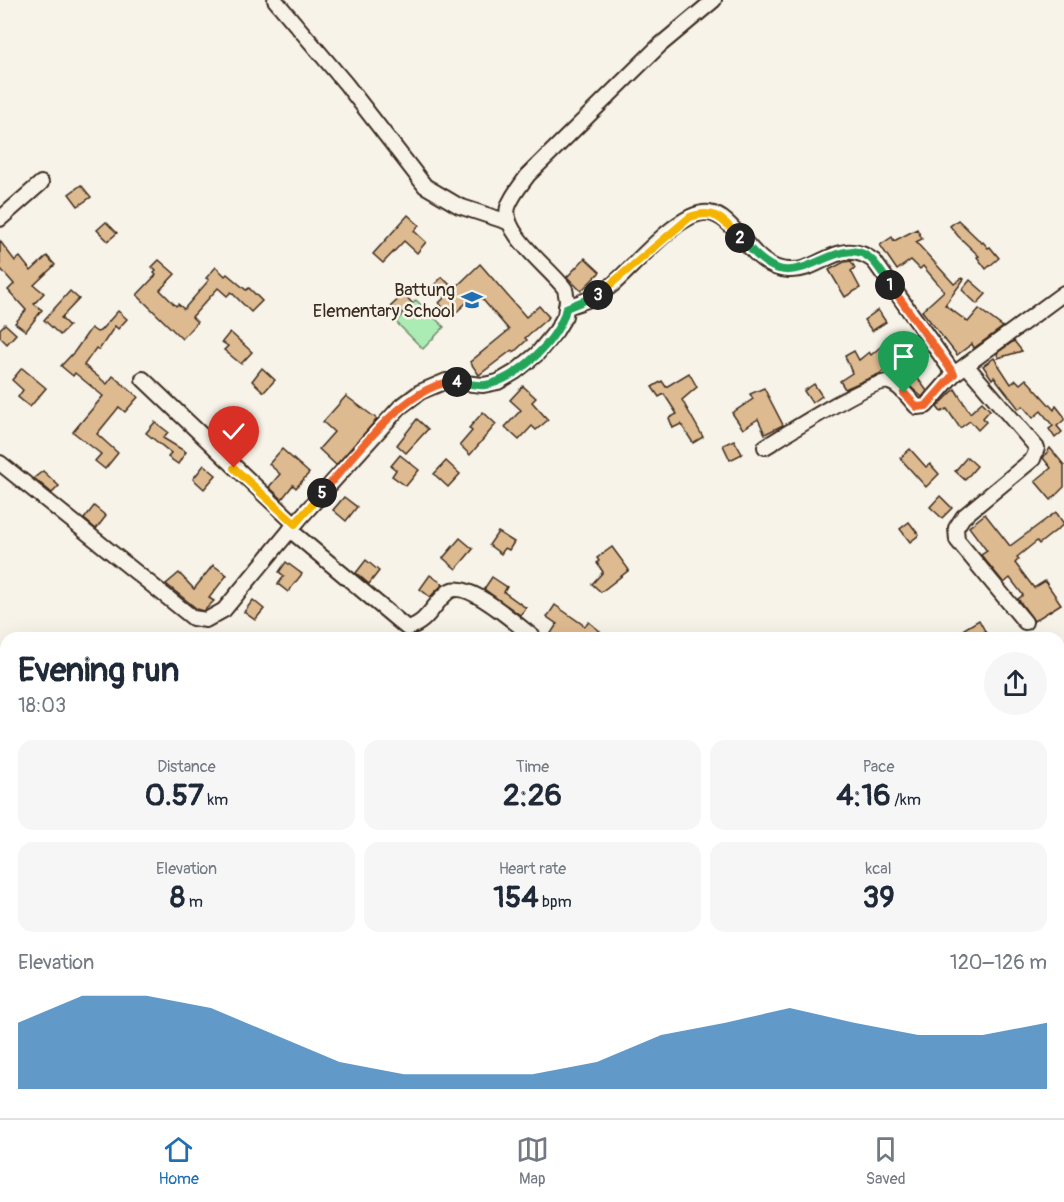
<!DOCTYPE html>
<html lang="en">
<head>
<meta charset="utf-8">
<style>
	:root { --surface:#fff; --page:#f6f6f7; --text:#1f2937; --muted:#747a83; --line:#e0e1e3; --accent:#1f6fb2 }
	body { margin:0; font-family:Pangolin,sans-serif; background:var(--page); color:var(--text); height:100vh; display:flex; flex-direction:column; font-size:22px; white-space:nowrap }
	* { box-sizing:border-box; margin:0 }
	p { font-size:20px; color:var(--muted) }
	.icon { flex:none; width:33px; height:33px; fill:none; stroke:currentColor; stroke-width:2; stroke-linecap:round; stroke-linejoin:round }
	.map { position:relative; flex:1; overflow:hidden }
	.panel { position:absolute; left:0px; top:632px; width:1065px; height:488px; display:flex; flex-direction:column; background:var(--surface); border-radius:18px 18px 0 0; box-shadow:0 6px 24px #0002 }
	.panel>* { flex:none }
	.pin { position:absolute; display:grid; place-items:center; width:51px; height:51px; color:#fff; margin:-62px -26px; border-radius:50% 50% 50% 0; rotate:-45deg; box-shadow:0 0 6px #0007 }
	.pin .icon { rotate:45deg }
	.km { position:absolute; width:30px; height:30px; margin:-15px; border-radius:50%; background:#222; color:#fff; font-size:16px; line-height:30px; text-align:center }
	.round { display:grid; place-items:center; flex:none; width:63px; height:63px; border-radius:32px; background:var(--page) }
	.overview { display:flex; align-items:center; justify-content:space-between; height:102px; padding:0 18px }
	h1 { font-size:33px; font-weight:700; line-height:45px }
	.figures { display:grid; grid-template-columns:repeat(3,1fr); gap:9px; height:102px; padding:6px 18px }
	.figures div { display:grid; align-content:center; border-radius:15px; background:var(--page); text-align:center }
	.figures b { font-size:30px; font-weight:700 }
	.figures small { font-size:16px; font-weight:400 }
	.figures p { font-size:16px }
	.chart { height:168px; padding:12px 18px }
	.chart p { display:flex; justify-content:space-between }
	.chart svg { width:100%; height:108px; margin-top:6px; fill:var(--accent); opacity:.7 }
	.menu { display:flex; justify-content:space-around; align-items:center; height:84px; border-top:2px solid var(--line); background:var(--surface); font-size:16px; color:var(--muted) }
	.menu a { display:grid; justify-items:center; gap:3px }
	.menu .current { color:var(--accent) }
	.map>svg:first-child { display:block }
	.green { fill:#abecb5; stroke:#738b6a; stroke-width:1.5 }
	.building { fill:#deba90; stroke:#3b2a1e; stroke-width:1.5 }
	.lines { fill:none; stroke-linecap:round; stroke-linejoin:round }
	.street-casing { stroke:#3b2a1e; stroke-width:18 }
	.street { stroke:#f7f3e8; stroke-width:14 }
	.split-1-casing { stroke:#fff; stroke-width:12 }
	.split-2-casing { stroke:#fff; stroke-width:12 }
	.split-3-casing { stroke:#fff; stroke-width:12 }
	.split-4-casing { stroke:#fff; stroke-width:12 }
	.split-5-casing { stroke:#fff; stroke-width:12 }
	.split-6-casing { stroke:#fff; stroke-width:12 }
	.split-1 { stroke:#f0652b; stroke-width:8 }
	.split-2 { stroke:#22a559; stroke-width:8 }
	.split-3 { stroke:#f5b400; stroke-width:8 }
	.split-4 { stroke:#22a559; stroke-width:8 }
	.split-5 { stroke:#f0652b; stroke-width:8 }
	.split-6 { stroke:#f5b400; stroke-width:8 }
	.labels { text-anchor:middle; stroke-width:5; stroke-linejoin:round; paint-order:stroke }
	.poi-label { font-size:18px; fill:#3b2a1e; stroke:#f7f3e8; text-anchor:end }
</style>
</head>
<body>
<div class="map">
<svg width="1064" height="1118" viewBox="0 0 1064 1118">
	<rect width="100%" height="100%" fill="#f7f3e8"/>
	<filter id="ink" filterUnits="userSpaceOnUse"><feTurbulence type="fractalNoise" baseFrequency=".0167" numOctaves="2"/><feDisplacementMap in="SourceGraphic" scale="12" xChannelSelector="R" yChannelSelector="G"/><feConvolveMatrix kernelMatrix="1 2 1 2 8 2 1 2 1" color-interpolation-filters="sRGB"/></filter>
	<g filter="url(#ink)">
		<!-- green -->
		<polygon class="green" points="416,300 444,327 423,349 396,322"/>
		<!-- building -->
		<g class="building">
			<polygon points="81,185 91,197 78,206 69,194"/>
			<polygon points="408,215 419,225 414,231 426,242 417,253 404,241 383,263 373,254"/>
			<polygon points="958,220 982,243 983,242 988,248 990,247 999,258 986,269 977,257 979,256 958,236 950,226"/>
			<polygon points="106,222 117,233 108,241 97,230"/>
			<polygon points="917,229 922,239 916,242 954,284 962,278 964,279 945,305 968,322 979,309 1003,327 974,348 972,344 957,355 922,311 944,291 923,266 920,269 911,260 897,270 880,245 892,237 894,241"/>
			<polygon points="0,241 15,261 20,257 31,271 47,256 55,265 34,285 44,293 34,304 42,310 26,331 15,323 26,310 8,290 14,284 0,268"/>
			<polygon points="585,258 600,272 581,291 567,277"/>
			<polygon points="159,260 175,274 160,290 176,306 178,304 184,309 209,280 206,278 216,267 225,276 227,274 246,290 249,288 262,301 251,312 231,292 227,296 218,288 192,317 197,322 182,339 137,295 156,275 154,273 156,271 152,267"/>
			<polygon points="851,261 855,268 851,271 860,288 845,297 829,270 844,262"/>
			<polygon points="480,264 526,317 539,306 549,317 525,338 527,340 514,352 512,350 479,375 470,362 509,330 477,293 451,317 439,303 445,297 434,285 442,277 454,289"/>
			<polygon points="970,280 986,294 977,304 962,290"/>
			<polygon points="70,291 79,299 61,318 69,326 60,335 44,320"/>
			<polygon points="404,294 412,303 400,315 391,306"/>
			<polygon points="878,310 886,322 872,331 864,320"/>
			<polygon points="118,311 127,319 118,329 115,326 99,350 96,348 84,365 107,384 113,376 138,397 125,412 119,407 97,434 118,453 105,469 95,461 101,454 73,432 103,396 75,373 73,376 61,366 75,351 91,328 97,332 100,331"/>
			<polygon points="5,324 16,334 7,344 0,337 0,329"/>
			<polygon points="230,332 252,352 241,364 224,350 228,346 222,342"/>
			<polygon points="892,337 904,351 902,353 910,363 908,365 927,391 922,397 897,375 890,366 879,374 845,389 840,381 852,373 845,356 854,351 859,360 869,352 871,355"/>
			<polygon points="1014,341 1022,351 998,358 997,353"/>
			<polygon points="994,358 1011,384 1016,380 1020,384 1026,379 1054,410 1056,406 1064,416 1064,420 1057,426 1062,432 1055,438 1049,429 1053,426 1041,411 1033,418 1023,406 1019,409 994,377 992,379 983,366"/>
			<polygon points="22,368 46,388 30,407 18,397 23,390 12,380"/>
			<polygon points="262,368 275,380 264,392 252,381"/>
			<polygon points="689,373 697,387 682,400 703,437 693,443 681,424 673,428 669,418 677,414 664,394 659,397 652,387 662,381 666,387"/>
			<polygon points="814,384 822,396 812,403 804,391"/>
			<polygon points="523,386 536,398 532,402 548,420 536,430 532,426 519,440 505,427 521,410 510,400"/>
			<polygon points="764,388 783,425 765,434 758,419 743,429 732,413 753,399 750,394"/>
			<polygon points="955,389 970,413 982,402 990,410 983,418 986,422 978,430 970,421 960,428 947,409 941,412 937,407"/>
			<polygon points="346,396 377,419 336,465 319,449 334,432 323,422"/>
			<polygon points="483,412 496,424 470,455 460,445 472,431 469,428"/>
			<polygon points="417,419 428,429 406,453 397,445"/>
			<polygon points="155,422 168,432 163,438 186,452 178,464 168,457 171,453 146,433"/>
			<polygon points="734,440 742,454 730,460 723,445"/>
			<polygon points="1050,448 1064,465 1064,487 1051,500 1035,481 1051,468 1043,458"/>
			<polygon points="282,449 309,473 296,488 293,485 282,499 269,487 280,474 269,464"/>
			<polygon points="910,449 926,467 930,464 939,474 926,487 900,458"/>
			<polygon points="400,455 419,470 406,486 392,476 396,470 391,466"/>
			<polygon points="967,457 977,466 965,480 955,471"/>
			<polygon points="446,461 460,474 448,487 434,474"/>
			<polygon points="204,465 216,475 204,489 193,479"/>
			<polygon points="43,471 59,486 52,493 34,478"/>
			<polygon points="940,496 952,508 942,518 930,507"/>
			<polygon points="344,497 357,507 346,521 333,510"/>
			<polygon points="94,506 106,516 96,529 84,519"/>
			<polygon points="1056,512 1064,524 1039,544 1037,541 1017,557 1019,559 1015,563 1034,588 1045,581 1061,604 1034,621 1018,599 1023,595 1010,578 1004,583 981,555 987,551 969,527 985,514 1010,546"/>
			<polygon points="909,522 919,535 910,542 900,529"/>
			<polygon points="498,532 514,542 509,550 505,548 501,554 489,545"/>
			<polygon points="460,538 473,549 456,569 443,558"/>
			<polygon points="612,547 629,570 601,592 592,584 603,572 597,563 599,561 597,558"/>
			<polygon points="366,560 379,571 369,584 356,573"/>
			<polygon points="286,562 302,574 288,592 278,584 284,576 279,572"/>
			<polygon points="213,565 227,575 209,598 214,601 204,611 197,609 166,584 179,573 194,589"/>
			<polygon points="430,575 443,584 430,597 420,589"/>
			<polygon points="492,577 507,587 504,592 526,608 520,615 484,589"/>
			<polygon points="253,600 264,609 255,620 244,612"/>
			<polygon points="555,605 585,626 589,622 608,638 548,638 557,624 547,617"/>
			<polygon points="979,620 986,633 978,638 969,638 964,629"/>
		</g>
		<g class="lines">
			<defs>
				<g id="street">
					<polyline points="275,0 346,84 425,186 459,206 508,222"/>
					<polyline points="0,219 41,183"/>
					<path d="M566,307c17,-5 32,-10 45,-21 22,-18 69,-77 98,-73 29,4 42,56 80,57 33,2 50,-35 85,-9l80,113"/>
					<polyline points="966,365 1037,448 1033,459 963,517 956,528 957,540 1025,622"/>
					<polyline points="143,379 295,524"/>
					<path d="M765,447c18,-11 109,-69 124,-65 12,3 20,17 28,25l9,-1 28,-32 110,-81"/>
					<path d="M0,463l193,155 13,2 18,-10 77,-93 99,-110 20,-15 26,-11 37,4 15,-3 17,-10 22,-18 19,-23 9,-15 2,-16 -2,-11c-15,-21 -64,-56 -57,-82 4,-12 13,-22 20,-32l131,-129 55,-46"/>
					<path d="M290,530l117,98c21,-5 26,-24 41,-36 18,-14 71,34 86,46"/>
					<polyline points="1059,1057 1064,1063"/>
					<polyline points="741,1118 745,1113"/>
				</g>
			</defs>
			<!-- street casing -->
			<use href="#street" class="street-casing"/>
			<!-- street -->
			<use href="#street" class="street"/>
		</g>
	</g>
	<g class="lines" filter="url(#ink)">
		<defs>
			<polyline id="split-1" points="890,285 954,374 926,406 917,407 904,393"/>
			<path id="split-2" d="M740,238c11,11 23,27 39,31 32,9 67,-38 95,-7 6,7 11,15 16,23"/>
			<path id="split-3" d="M598,295l92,-78c25,-9 34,3 50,21"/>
			<path id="split-4" d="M457,382c9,1 19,4 28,3 31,-4 76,-47 81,-77l32,-13"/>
			<path id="split-5" d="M322,493c30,-33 88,-114 135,-111"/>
			<polyline id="split-6" points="234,468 295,524 322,493"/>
		</defs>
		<!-- split-1 casing -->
		<use href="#split-1" class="split-1-casing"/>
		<!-- split-2 casing -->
		<use href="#split-2" class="split-2-casing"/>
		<!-- split-3 casing -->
		<use href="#split-3" class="split-3-casing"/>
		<!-- split-4 casing -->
		<use href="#split-4" class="split-4-casing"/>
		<!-- split-5 casing -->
		<use href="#split-5" class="split-5-casing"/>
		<!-- split-6 casing -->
		<use href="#split-6" class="split-6-casing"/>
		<!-- split-1 -->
		<use href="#split-1" class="split-1"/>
		<!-- split-2 -->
		<use href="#split-2" class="split-2"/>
		<!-- split-3 -->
		<use href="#split-3" class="split-3"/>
		<!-- split-4 -->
		<use href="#split-4" class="split-4"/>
		<!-- split-5 -->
		<use href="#split-5" class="split-5"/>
		<!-- split-6 -->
		<use href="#split-6" class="split-6"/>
	</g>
	<!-- icons -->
	<defs>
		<symbol id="school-bare" viewBox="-9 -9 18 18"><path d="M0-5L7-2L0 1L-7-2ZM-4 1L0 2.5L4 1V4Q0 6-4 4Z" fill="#1f6fb2" stroke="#f7f3e8" stroke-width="2.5" paint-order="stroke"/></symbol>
	</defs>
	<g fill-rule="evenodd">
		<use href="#school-bare" x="457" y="285" width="30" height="30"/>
	</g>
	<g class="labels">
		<!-- poi labels -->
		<g class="poi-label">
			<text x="455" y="296">Battung<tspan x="455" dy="21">Elementary School</tspan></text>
		</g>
	</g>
</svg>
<div class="pin" style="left:904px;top:393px;background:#1e9e55"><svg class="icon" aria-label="arrive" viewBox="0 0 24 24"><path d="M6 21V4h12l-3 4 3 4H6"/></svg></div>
<div class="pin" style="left:234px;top:468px;background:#d93025"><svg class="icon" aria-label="check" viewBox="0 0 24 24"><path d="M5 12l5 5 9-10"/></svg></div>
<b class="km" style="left:890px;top:285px">1</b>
<b class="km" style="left:740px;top:238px">2</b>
<b class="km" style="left:598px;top:295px">3</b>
<b class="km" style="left:457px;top:382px">4</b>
<b class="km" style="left:322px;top:493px">5</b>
<section class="panel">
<div class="overview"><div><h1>Evening run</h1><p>18:03</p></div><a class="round"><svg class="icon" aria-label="share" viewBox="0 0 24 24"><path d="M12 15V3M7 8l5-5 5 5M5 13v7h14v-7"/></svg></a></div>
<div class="figures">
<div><p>Distance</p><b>0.57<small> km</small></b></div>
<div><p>Time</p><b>2:26</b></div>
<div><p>Pace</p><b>4:16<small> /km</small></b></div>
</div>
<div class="figures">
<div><p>Elevation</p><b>8<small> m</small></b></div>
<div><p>Heart rate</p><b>154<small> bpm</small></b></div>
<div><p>kcal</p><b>39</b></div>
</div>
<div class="chart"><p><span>Elevation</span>120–126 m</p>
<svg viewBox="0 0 160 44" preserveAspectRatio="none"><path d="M0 44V17L10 6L20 6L30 11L40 22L50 33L60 38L70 38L80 38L90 33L100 22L110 17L120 11L130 17L140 22L150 22L160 17V44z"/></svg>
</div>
</section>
</div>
<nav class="menu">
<a class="current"><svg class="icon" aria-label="home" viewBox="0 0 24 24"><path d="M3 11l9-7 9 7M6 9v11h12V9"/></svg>Home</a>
<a><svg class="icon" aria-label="map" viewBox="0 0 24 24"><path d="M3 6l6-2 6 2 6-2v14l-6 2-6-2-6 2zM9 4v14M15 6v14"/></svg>Map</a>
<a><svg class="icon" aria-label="saved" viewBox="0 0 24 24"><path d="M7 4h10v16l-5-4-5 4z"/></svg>Saved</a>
</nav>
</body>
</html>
